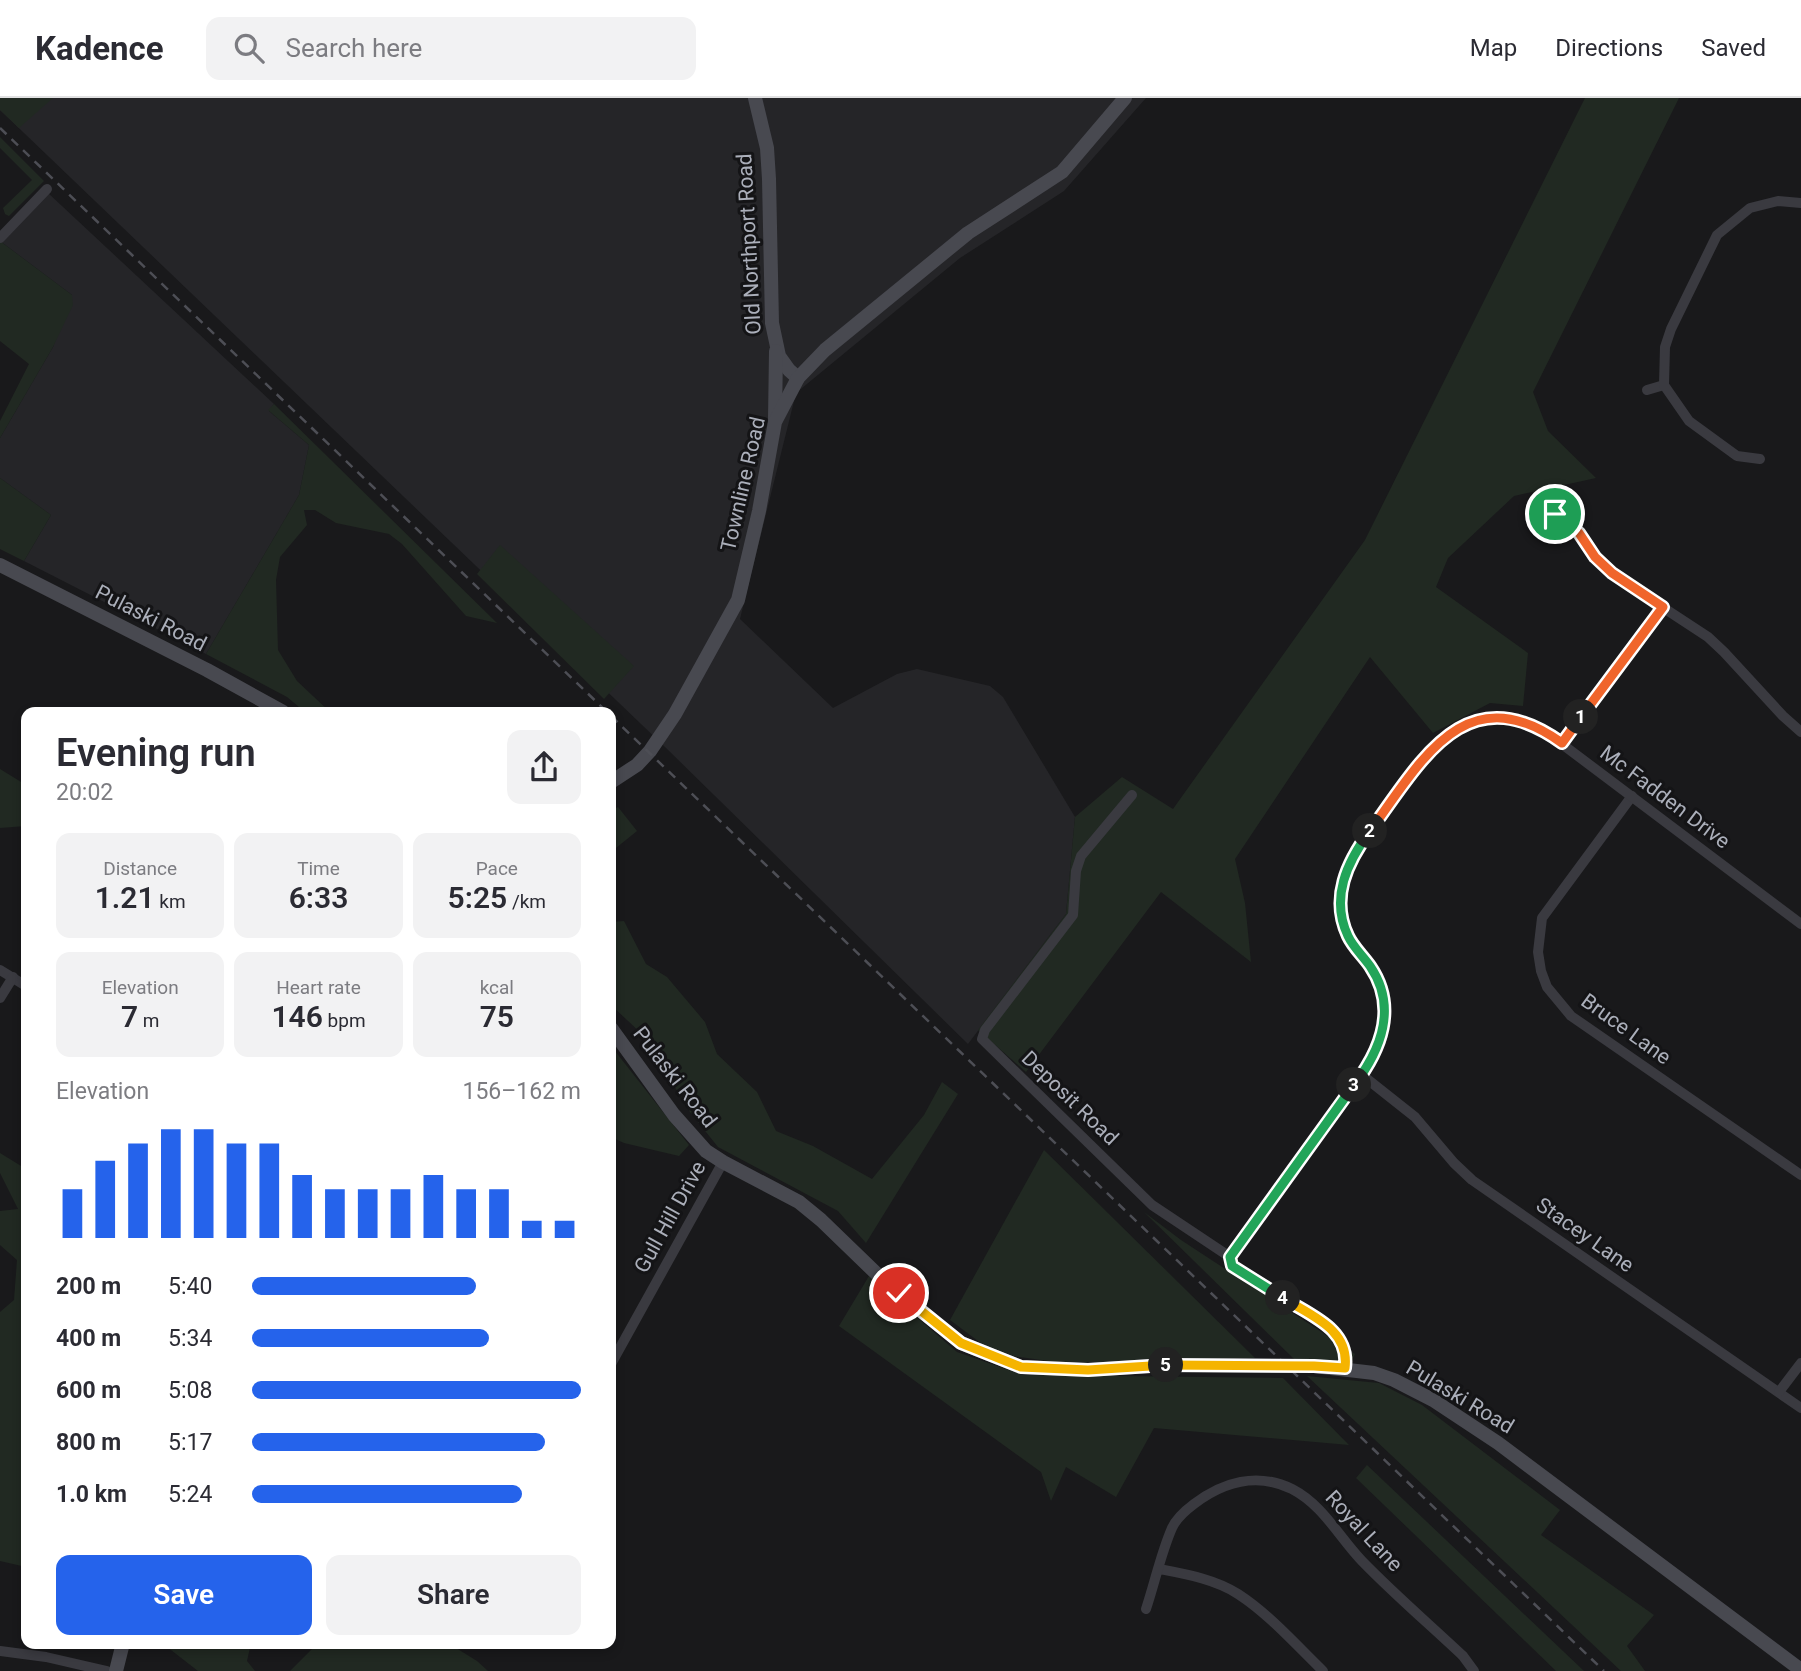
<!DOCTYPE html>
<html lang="en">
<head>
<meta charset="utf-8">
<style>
	:root { --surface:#fff; --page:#f2f2f3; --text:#2b2b33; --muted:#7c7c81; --line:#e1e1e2; --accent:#2563eb }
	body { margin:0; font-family:Roboto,sans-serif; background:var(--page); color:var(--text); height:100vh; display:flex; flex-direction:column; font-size:26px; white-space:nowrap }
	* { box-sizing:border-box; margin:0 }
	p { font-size:23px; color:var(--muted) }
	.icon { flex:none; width:38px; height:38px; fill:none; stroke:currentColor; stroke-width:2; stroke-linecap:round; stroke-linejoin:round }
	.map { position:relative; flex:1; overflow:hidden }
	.panel { position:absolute; left:21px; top:609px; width:595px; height:942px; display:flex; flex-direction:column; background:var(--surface); border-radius:14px; box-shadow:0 4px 10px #0003 }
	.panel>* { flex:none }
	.pin { position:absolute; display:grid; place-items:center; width:60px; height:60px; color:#fff; margin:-30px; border:4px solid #fff; border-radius:50%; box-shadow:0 2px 7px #0007 }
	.km { position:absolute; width:35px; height:35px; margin:-18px; border-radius:50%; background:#222; color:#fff; font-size:19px; line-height:35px; text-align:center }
	.round { display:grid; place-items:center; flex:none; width:74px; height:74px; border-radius:14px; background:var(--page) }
	.headline { display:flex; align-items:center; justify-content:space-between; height:119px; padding:0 35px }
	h1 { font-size:38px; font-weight:600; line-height:52px }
	.figures { display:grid; grid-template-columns:repeat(3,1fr); gap:10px; height:119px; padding:7px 35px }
	.figures div { display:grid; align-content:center; border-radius:14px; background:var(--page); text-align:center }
	.figures b { font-size:30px; font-weight:600 }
	.figures small { font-size:19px; font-weight:400 }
	.figures p { font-size:19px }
	.chart { height:196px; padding:14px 35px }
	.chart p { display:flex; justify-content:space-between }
	.chart svg { width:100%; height:126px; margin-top:7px; stroke:var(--accent); stroke-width:6 }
	.button { display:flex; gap:14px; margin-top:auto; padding:14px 35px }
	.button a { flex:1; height:80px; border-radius:14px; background:var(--accent); color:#fff; font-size:28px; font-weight:600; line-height:80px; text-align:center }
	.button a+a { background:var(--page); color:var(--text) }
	ul { padding:0 35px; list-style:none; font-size:23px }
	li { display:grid; grid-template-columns:112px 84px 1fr; align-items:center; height:52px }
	li i { height:18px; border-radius:9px; background:var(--accent) }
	header { display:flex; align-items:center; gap:42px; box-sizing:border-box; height:98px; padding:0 35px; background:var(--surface); border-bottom:2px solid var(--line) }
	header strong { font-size:33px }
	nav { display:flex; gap:38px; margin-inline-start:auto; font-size:24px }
	.search { width:490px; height:63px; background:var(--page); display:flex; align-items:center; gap:18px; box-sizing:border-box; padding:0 24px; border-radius:14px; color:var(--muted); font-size:26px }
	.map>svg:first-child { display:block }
	.built { fill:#252528 }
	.green { fill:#212922 }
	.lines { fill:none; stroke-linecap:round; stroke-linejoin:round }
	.minor { stroke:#3a3a40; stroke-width:10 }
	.secondary { stroke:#484950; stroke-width:14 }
	.rail { stroke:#4d4e55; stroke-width:2.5; stroke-dasharray:9 7; stroke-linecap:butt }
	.split-1-casing { stroke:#fff; stroke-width:14 }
	.split-2-casing { stroke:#fff; stroke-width:14 }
	.split-3-casing { stroke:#fff; stroke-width:14 }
	.split-4-casing { stroke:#fff; stroke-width:14 }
	.split-5-casing { stroke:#fff; stroke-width:14 }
	.split-6-casing { stroke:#fff; stroke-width:14 }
	.split-1 { stroke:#f0652b; stroke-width:9 }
	.split-2 { stroke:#f0652b; stroke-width:9 }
	.split-3 { stroke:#22a559; stroke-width:9 }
	.split-4 { stroke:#22a559; stroke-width:9 }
	.split-5 { stroke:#f5b400; stroke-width:9 }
	.split-6 { stroke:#f5b400; stroke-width:9 }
	.labels { text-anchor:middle; stroke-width:6; stroke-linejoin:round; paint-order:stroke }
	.street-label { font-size:21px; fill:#abafba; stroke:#141416 }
</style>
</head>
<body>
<header>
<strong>Kadence</strong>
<div class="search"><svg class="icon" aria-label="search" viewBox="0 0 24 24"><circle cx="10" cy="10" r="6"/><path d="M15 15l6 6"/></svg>Search here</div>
<nav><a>Map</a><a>Directions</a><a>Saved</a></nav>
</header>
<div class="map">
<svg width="1801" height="1573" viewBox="0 0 1801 1573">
	<rect width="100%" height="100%" fill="#19191b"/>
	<!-- built -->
	<g class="built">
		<polygon points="0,0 1146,0 1064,93 960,160 796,295 740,521 833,610 897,576 917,571 990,588 1003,599 1075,719 1066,816 968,946 665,649 0,12"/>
		<polygon points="47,94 274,306 269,313 309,347 299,397 206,556 24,463 51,417 0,380 0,340 53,249 72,197 0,143"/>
	</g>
	<!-- green -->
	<g class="green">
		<polygon points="0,0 53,0 19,30 0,12"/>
		<polygon points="1585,0 1679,0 1533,294 1548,333 1596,380 1514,398 1448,460 1436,489 1528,555 1523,608 1490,605 1433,635 1370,559 1235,761 1245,805 1251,864 1161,794 1026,974 978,932 1066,816 1075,719 1122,679 1173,711 1365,442"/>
		<polygon points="0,39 44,83 9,118 5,116 3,110 32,82 0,50"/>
		<polygon points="0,143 72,197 73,207 53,249 0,340 0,323 29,266 0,243"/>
		<polygon points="274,306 497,525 466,518 402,446 389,436 336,425 315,412 304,412 307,427 280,459 276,482 278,552 297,583 330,614 305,614 287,599 206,556 299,397 309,347 268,312"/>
		<polygon points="0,380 51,417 24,463 0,451"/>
		<polygon points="500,447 634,568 604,601 477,476"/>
		<polygon points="0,671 26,687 26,728 0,730"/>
		<polygon points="618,709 637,733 611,754 611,713"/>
		<polygon points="624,823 646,866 667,879 705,924 717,956 757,994 776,1033 813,1048 872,1081 924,1017 942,984 958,996 866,1145 838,1113 718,1049 690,1014 643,937 611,907 611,824"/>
		<polygon points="611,948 689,1047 679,1058 624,1045 611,1039"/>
		<polygon points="1044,1052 1255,1260 1063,1265 1013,1258 982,1246 950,1222"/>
		<polygon points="0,1055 26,1071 26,1469 0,1463 0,1214 14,1202 17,1162 0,1147 0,1113 18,1111 0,1075"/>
		<polygon points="1144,1114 1181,1142 1355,1256 1351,1264 1294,1261"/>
		<polygon points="869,1178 957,1254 1023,1277 1283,1280 1349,1347 1154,1330 1116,1399 1066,1369 1051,1403 1041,1374 839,1228"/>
		<polygon points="1307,1278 1379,1285 1422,1307 1560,1412 1541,1437 1654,1517 1627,1548 1645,1573 1621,1573"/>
		<polygon points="1367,1367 1584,1573 1556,1573 1356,1380"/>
		<polygon points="162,1545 251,1545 247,1563 255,1573 198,1573"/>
		<polygon points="318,1545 448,1545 477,1563 488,1573 290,1573"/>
	</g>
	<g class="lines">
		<!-- minor -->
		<g class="minor">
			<polyline points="0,140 47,91"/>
			<polyline points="1647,292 1664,287"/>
			<polyline points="1760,361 1737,358 1689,323 1664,287 1665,249 1671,231 1717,137 1750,110 1778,103 1801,105"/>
			<polyline points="1555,416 1579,435 1596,459 1612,476 1708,539 1724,554 1783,618 1801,634"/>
			<polyline points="1562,645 1663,509"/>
			<polyline points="1132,697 1081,758 1076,773 1073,817 985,932 982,941 1152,1107 1230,1159 1232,1168 1336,1235 1347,1255 1345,1270"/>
			<polyline points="1632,698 1542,820 1538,854 1541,873 1547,889 1571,918 1801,1077"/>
			<polyline points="0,872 26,888"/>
			<polyline points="0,900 13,879"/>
			<polyline points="1362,977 1415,1019 1454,1065 1472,1082 1801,1310"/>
			<path d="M1230,1159c34,-47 68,-95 102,-142 18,-24 40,-48 49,-76 8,-23 3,-51 -10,-71 -6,-11 -16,-19 -22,-30 -7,-12 -9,-28 -9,-41 1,-13 5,-25 10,-36 13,-26 78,-115 101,-129 30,-18 61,-16 91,-3l259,195"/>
			<polyline points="611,1266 723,1064"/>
			<polyline points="1779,1294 1801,1265"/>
			<path d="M1159,1471c26,5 56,10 79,25 31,20 58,51 85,77"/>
			<path d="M1146,1511c9,-27 15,-56 26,-81 4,-9 14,-18 22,-24 29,-22 63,-32 98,-15 31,16 47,48 70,72 32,33 67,63 101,95l11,15"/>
			<polyline points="0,1553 46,1559 107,1573"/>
		</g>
		<!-- secondary -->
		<g class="secondary">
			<polyline points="755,0 767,50 769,81 772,225 779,258 789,272 798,280"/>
			<polyline points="775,321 776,253"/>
			<polyline points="0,467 207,572 283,614"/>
			<polyline points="611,684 637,667 650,653 675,616 738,502 759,413 775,324 798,280 825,252 968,135 1062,74 1125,0"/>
			<polyline points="611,930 674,1017 706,1053 723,1064 799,1104 821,1122 881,1180 961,1245 1021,1269 1088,1272 1166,1267 1314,1268 1374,1275 1394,1282 1433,1302 1498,1345 1801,1572"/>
			<polyline points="116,1573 123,1545"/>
		</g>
		<!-- rail -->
		<g class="rail">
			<polyline points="0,30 607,614"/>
			<polyline points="611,618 1604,1573"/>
		</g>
	</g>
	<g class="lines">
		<defs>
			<polyline id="split-1" points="1555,416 1579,435 1595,459 1612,475 1663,509 1581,619"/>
			<path id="split-2" d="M1370,733c51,-70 96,-157 192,-88l19,-26"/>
			<path id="split-3" d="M1354,987c27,-35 44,-78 16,-119 -7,-10 -17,-19 -22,-30 -18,-38 -1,-74 22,-105"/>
			<polyline id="split-4" points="1283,1200 1232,1168 1230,1159 1354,987"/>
			<path id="split-5" d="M1166,1267l148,1 31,2c5,-39 -34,-52 -62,-70"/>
			<polyline id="split-6" points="899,1195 961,1245 1021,1269 1088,1272 1166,1267"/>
		</defs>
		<!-- split-1 casing -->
		<use href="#split-1" class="split-1-casing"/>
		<!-- split-2 casing -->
		<use href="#split-2" class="split-2-casing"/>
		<!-- split-3 casing -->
		<use href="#split-3" class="split-3-casing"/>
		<!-- split-4 casing -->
		<use href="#split-4" class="split-4-casing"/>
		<!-- split-5 casing -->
		<use href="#split-5" class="split-5-casing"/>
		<!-- split-6 casing -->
		<use href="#split-6" class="split-6-casing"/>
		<!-- split-1 -->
		<use href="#split-1" class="split-1"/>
		<!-- split-2 -->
		<use href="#split-2" class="split-2"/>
		<!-- split-3 -->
		<use href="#split-3" class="split-3"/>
		<!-- split-4 -->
		<use href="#split-4" class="split-4"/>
		<!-- split-5 -->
		<use href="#split-5" class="split-5"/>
		<!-- split-6 -->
		<use href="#split-6" class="split-6"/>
	</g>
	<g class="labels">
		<!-- street labels -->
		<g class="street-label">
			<text transform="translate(749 146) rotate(-93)" y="7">Old Northport Road</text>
			<text transform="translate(743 386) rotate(-77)" y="7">Townline Road</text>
			<text transform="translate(151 520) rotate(27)" y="7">Pulaski Road</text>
			<text transform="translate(1665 699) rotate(37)" y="7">Mc Fadden Drive</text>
			<text transform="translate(1626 931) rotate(36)" y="7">Bruce Lane</text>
			<text transform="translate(675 979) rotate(52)" y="7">Pulaski Road</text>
			<text transform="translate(1070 1000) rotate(44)" y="7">Deposit Road</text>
			<text transform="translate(670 1119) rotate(-61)" y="7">Gull Hill Drive</text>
			<text transform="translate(1585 1137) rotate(35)" y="7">Stacey Lane</text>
			<text transform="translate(1460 1299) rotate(31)" y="7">Pulaski Road</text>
			<text transform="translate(1364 1433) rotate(47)" y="7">Royal Lane</text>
		</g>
	</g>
</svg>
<div class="pin" style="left:1555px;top:416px;background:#1e9e55"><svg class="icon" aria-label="arrive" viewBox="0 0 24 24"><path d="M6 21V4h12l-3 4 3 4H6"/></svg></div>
<div class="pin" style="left:899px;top:1195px;background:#d93025"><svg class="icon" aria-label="check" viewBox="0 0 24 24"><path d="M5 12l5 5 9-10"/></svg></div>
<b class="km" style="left:1581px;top:619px">1</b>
<b class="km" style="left:1370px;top:733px">2</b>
<b class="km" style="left:1354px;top:987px">3</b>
<b class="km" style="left:1283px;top:1200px">4</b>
<b class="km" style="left:1166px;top:1267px">5</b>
<section class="panel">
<div class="headline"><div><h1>Evening run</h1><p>20:02</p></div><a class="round"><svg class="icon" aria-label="share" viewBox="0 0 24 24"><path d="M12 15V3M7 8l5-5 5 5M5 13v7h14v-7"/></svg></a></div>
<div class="figures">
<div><p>Distance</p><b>1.21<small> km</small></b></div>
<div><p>Time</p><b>6:33</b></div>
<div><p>Pace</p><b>5:25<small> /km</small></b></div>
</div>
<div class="figures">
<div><p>Elevation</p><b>7<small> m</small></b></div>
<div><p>Heart rate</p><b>146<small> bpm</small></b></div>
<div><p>kcal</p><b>75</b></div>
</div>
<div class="chart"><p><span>Elevation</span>156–162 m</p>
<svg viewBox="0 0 160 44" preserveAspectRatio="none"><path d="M5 44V27M15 44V17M25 44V11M35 44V6M45 44V6M55 44V11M65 44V11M75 44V22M85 44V27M95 44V27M105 44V27M115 44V22M125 44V27M135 44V27M145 44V38M155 44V38"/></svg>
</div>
<ul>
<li><b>200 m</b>5:40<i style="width:68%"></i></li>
<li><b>400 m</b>5:34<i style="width:72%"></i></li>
<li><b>600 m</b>5:08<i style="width:100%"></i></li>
<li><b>800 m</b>5:17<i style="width:89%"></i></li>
<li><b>1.0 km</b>5:24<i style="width:82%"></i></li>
</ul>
<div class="button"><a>Save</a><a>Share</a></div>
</section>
</div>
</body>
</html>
